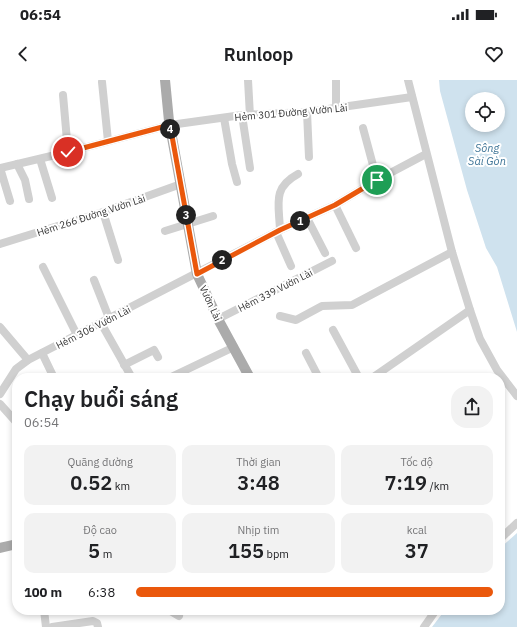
<!DOCTYPE html>
<html lang="vi">
<head>
<meta charset="utf-8">
<style>
	:root { --surface:#fff; --page:#f2f2f2; --text:#202124; --muted:#757577; --accent:#ea580c }
	body { margin:0; font-family:"IBM Plex Sans",sans-serif; background:var(--page); color:var(--text); height:100vh; display:flex; flex-direction:column; font-size:15px; white-space:nowrap }
	* { box-sizing:border-box; margin:0 }
	p { font-size:13px; color:var(--muted) }
	.icon { flex:none; width:22px; height:22px; fill:none; stroke:currentColor; stroke-width:2; stroke-linecap:round; stroke-linejoin:round }
	.map { position:relative; flex:1; overflow:hidden }
	.panel { position:absolute; left:12px; top:293px; width:493px; height:242px; display:flex; flex-direction:column; background:var(--surface); border-radius:16px; box-shadow:0 2px 6px #0003 }
	.panel>* { flex:none }
	.buttons { position:absolute; left:465px; top:12px; display:grid; gap:8px }
	.buttons a { display:grid; place-items:center; width:40px; height:40px; border-radius:50%; background:var(--surface); box-shadow:0 2px 6px #0003; font-size:20px }
	.pin { position:absolute; display:grid; place-items:center; width:34px; height:34px; color:#fff; margin:-17px; border:2px solid #fff; border-radius:50%; box-shadow:0 1px 4px #0007 }
	.km { position:absolute; width:20px; height:20px; margin:-10px; border-radius:50%; background:#222; color:#fff; font-size:11px; line-height:20px; text-align:center }
	.round { display:grid; place-items:center; flex:none; width:42px; height:42px; border-radius:16px; background:var(--page) }
	.head { display:flex; align-items:center; justify-content:space-between; height:68px; padding:0 12px }
	h1 { font-size:22px; font-weight:600; line-height:30px }
	.stats { display:grid; grid-template-columns:repeat(3,1fr); gap:6px; height:68px; padding:4px 12px }
	.stats div { display:grid; align-content:center; border-radius:10px; background:var(--page); text-align:center }
	.stats b { font-size:20px; font-weight:600 }
	.stats small { font-size:11px; font-weight:400 }
	.stats p { font-size:11px }
	ul { padding:0 12px; list-style:none; font-size:13px }
	li { display:grid; grid-template-columns:64px 48px 1fr; align-items:center; height:30px }
	li i { height:10px; border-radius:5px; background:var(--accent) }
	.status { display:flex; justify-content:space-between; align-items:center; height:28px; padding:0 20px; background:var(--surface); direction:ltr }
	.status svg { height:11px; fill:currentColor }
	header { display:flex; justify-content:space-between; align-items:center; height:52px; padding:0 12px; background:var(--surface); font-size:18px; font-weight:600 }
	.map>svg:first-child { display:block }
	.water { fill:#cfe2ee; fill-rule:evenodd }
	.lines { fill:none; stroke-linecap:round; stroke-linejoin:round }
	.minor { stroke:#d0d0d0; stroke-width:8 }
	.major { stroke:#ababab; stroke-width:10 }
	.route-casing { stroke:#fff; stroke-width:8 }
	.route { stroke:#ea580c; stroke-width:5 }
	.labels { text-anchor:middle; stroke-width:4; stroke-linejoin:round; paint-order:stroke }
	.street-label { font-size:10px; fill:#333; stroke:#fff }
	.water-label { font-size:11px; font-style:italic; fill:#3f7597; stroke:#fff }
</style>
</head>
<body>
<div class="status"><b>06:54</b><svg viewBox="0 0 49 12"><path d="M0 12V9h3v3zM5 12V6h3v6zM10 12V3h3v9zM15 12V0h3v12zM26 1h20v11H26zM47 4h2v5h-2z"/></svg></div>
<header><svg class="icon" aria-label="back" viewBox="0 0 24 24"><path d="M15 5l-7 7 7 7"/></svg>Runloop<svg class="icon" aria-label="heart" viewBox="0 0 24 24"><path d="M12 20l-8-8c-3-5 5-10 8-4 3-6 11-1 8 4z"/></svg></header>
<div class="map">
<svg width="517" height="547" viewBox="0 0 517 547">
	<rect width="100%" height="100%" fill="#fff"/>
	<!-- water -->
	<g class="water">
		<path d="M439,0h78v252l-20,-65 -11,-19 -19,-58 -27,-99zM472,19h26v26h-26z"/>
		<polygon points="517,453 517,547 432,547 445,530 500,530 500,468"/>
	</g>
	<g class="lines">
		<!-- minor -->
		<g class="minor">
			<polyline points="248,0 250,36"/>
			<polyline points="408,0 452,172 470,230 480,259 497,290 517,316"/>
			<polyline points="102,2 108,61"/>
			<polyline points="63,15 68,72"/>
			<polyline points="336,28 336,0"/>
			<polyline points="307,32 309,77"/>
			<polyline points="242,35 250,88"/>
			<polyline points="224,38 232,84 237,102"/>
			<polyline points="363,48 377,100"/>
			<polyline points="40,79 52,118"/>
			<polyline points="17,84 25,100 29,119"/>
			<polyline points="0,88 68,72 170,45 242,35 307,32 412,17"/>
			<polyline points="0,88 10,121"/>
			<polyline points="335,125 356,168"/>
			<polyline points="103,132 118,180"/>
			<polyline points="307,138 325,173"/>
			<path d="M280,150c-1,-26 -8,-42 18,-56"/>
			<polyline points="165,151 213,136"/>
			<polyline points="276,152 291,186"/>
			<polyline points="0,164 103,132 181,104"/>
			<polyline points="43,187 77,255"/>
			<polyline points="94,200 109,238"/>
			<polyline points="280,236 296,240 322,226 352,225 452,172"/>
			<polyline points="218,239 332,181"/>
			<polyline points="101,243 132,298"/>
			<polyline points="0,247 28,280"/>
			<polyline points="333,250 359,298"/>
			<polyline points="42,273 54,298"/>
			<polyline points="306,273 319,298"/>
			<polyline points="124,285 154,270 158,277"/>
			<polyline points="169,298 234,267"/>
			<polyline points="372,298 470,230"/>
			<polyline points="0,314 16,289 28,280 280,150 335,125 377,100 426,74"/>
			<polyline points="0,324 17,343"/>
			<polyline points="500,459 517,443"/>
			<polyline points="44,530 46,547"/>
			<polyline points="169,530 179,536"/>
			<polyline points="52,547 93,541 97,543 98,547"/>
			<polyline points="424,547 436,530"/>
		</g>
		<!-- major -->
		<g class="major">
			<polyline points="165,0 169,41 197,194 219,241 250,298"/>
			<polyline points="0,468 17,464"/>
		</g>
	</g>
	<g class="lines">
		<defs>
			<polyline id="route" points="68,72 170,45 197,194 280,150 335,125 377,100"/>
		</defs>
		<!-- route casing -->
		<use href="#route" class="route-casing"/>
		<!-- route -->
		<use href="#route" class="route"/>
	</g>
	<g class="labels">
		<!-- street labels -->
		<g class="street-label">
			<text transform="translate(291 32) rotate(-5)" y="4">Hẻm 301 Đường Vườn Lài</text>
			<text transform="translate(91 135) rotate(-18)" y="4">Hẻm 266 Đường Vườn Lài</text>
			<text transform="translate(275 210) rotate(-27)" y="4">Hẻm 339 Vườn Lài</text>
			<text transform="translate(211 223) rotate(65)" y="4">Vườn Lài</text>
			<text transform="translate(93 247) rotate(-27)" y="4">Hẻm 306 Vườn Lài</text>
		</g>
		<!-- water labels -->
		<g class="water-label">
			<text x="487" y="72">Sông<tspan x="487" dy="13">Sài Gòn</tspan></text>
		</g>
	</g>
</svg>
<div class="buttons">
<a><svg class="icon" aria-label="locate" viewBox="0 0 24 24"><circle cx="12" cy="12" r="6"/><path d="M12 2v4M12 18v4M2 12h4M18 12h4"/></svg></a>
</div>
<div class="pin" style="left:377px;top:100px;background:#1e9e55"><svg class="icon" aria-label="arrive" viewBox="0 0 24 24"><path d="M6 21V4h12l-3 4 3 4H6"/></svg></div>
<div class="pin" style="left:68px;top:72px;background:#d93025"><svg class="icon" aria-label="check" viewBox="0 0 24 24"><path d="M5 12l5 5 9-10"/></svg></div>
<b class="km" style="left:300px;top:141px">1</b>
<b class="km" style="left:222px;top:180px">2</b>
<b class="km" style="left:186px;top:135px">3</b>
<b class="km" style="left:170px;top:49px">4</b>
<section class="panel">
<div class="head"><div><h1>Chạy buổi sáng</h1><p>06:54</p></div><a class="round"><svg class="icon" aria-label="share" viewBox="0 0 24 24"><path d="M12 15V3M7 8l5-5 5 5M5 13v7h14v-7"/></svg></a></div>
<div class="stats">
<div><p>Quãng đường</p><b>0.52<small> km</small></b></div>
<div><p>Thời gian</p><b>3:48</b></div>
<div><p>Tốc độ</p><b>7:19<small> /km</small></b></div>
</div>
<div class="stats">
<div><p>Độ cao</p><b>5<small> m</small></b></div>
<div><p>Nhịp tim</p><b>155<small> bpm</small></b></div>
<div><p>kcal</p><b>37</b></div>
</div>
<ul>
<li><b>100 m</b>6:38<i style="width:100%"></i></li>
</ul>
</section>
</div>
</body>
</html>
